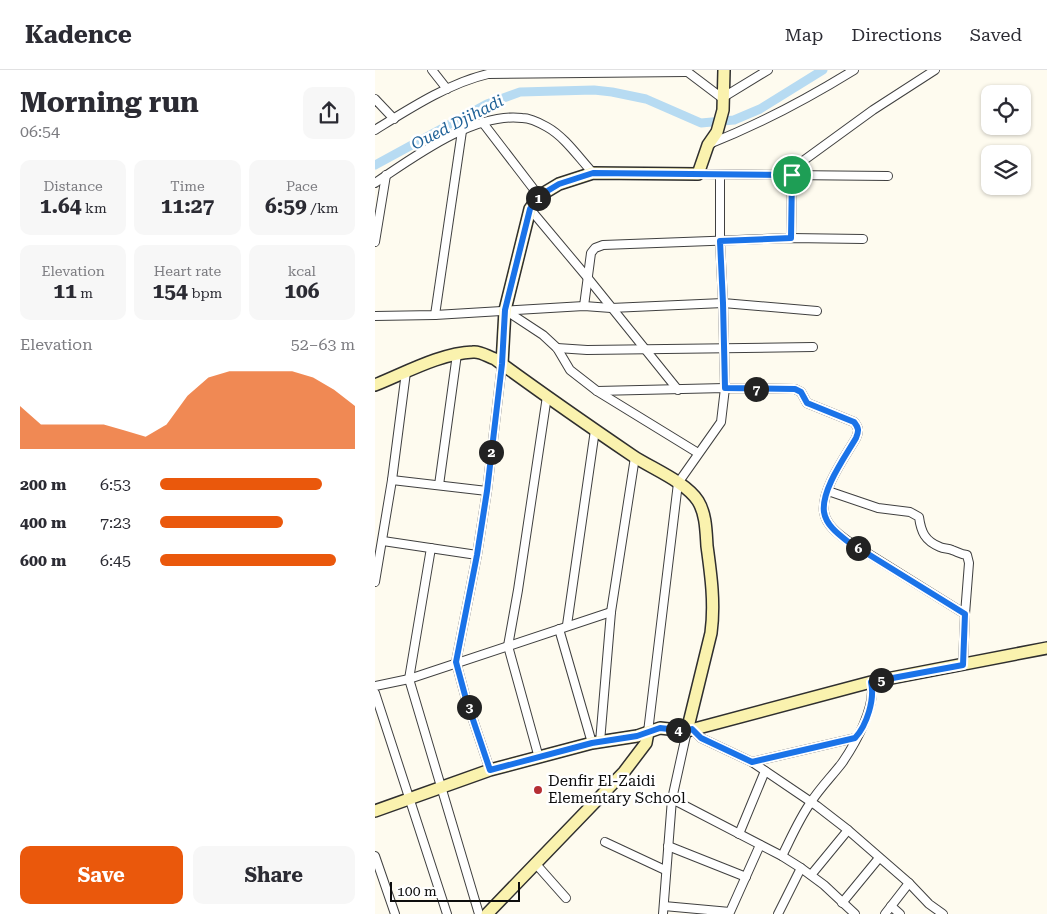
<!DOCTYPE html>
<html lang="en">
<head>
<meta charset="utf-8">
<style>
	:root { --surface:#fff; --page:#f7f7f7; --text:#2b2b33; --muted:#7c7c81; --line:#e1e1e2; --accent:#ea580c }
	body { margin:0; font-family:"Roboto Serif",serif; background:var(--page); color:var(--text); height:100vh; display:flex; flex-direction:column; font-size:19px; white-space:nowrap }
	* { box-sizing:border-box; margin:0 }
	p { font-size:16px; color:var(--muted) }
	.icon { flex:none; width:28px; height:28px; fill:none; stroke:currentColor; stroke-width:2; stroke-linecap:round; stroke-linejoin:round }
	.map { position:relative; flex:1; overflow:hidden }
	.side { display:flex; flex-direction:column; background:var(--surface); width:375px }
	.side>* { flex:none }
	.buttons { position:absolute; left:606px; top:15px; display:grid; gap:10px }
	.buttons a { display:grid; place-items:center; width:50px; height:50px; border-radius:10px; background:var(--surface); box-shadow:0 1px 4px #0004; font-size:25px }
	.scale { position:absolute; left:15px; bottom:12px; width:130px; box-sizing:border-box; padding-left:5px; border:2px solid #0d0d0d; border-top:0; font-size:14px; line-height:18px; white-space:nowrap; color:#0d0d0d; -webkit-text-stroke:4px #fff; paint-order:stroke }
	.pin { position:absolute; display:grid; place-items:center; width:42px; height:42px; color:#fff; margin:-21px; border:2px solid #fff; border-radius:50%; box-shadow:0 1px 5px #0007 }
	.km { position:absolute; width:25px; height:25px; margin:-12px; border-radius:50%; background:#222; color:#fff; font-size:14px; line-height:25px; text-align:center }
	.round { display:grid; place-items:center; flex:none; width:52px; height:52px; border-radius:10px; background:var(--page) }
	.overview { display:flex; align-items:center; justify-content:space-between; height:85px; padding:0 20px }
	h1 { font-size:28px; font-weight:700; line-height:38px }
	.figures { display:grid; grid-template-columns:repeat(3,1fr); gap:8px; height:85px; padding:5px 20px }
	.figures div { display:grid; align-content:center; border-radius:10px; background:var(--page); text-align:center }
	.figures b { font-size:21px; font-weight:700 }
	.figures small { font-size:14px; font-weight:400 }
	.figures p { font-size:14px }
	.chart { height:140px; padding:10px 20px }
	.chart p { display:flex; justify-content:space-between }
	.chart svg { width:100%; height:90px; margin-top:5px; fill:var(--accent); opacity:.7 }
	.button { display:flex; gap:10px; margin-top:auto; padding:10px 20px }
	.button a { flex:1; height:58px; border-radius:10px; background:var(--accent); color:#fff; font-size:20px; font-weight:700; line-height:58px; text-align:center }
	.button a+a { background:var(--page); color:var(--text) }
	ul { padding:0 20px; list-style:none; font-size:16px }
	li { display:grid; grid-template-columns:80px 60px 1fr; align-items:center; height:38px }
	li i { height:12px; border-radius:6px; background:var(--accent) }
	header { display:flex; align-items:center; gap:30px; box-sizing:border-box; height:70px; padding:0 25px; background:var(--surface); border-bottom:1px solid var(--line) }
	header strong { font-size:24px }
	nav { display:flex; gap:28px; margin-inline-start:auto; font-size:18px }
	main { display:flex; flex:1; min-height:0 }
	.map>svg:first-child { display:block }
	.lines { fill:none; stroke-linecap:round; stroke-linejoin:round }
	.canal { stroke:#b7dbf2; stroke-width:9 }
	.street-casing { stroke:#404040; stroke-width:10 }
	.secondary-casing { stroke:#2f2f2f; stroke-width:14 }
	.street { stroke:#fff; stroke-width:8 }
	.secondary { stroke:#faf2ae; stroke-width:11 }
	.route-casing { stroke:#fff; stroke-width:10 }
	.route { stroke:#1a73e8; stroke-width:6 }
	.poi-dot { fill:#b52e33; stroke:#fff; stroke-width:2 }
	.labels { text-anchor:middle; stroke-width:5; stroke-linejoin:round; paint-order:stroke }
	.poi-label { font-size:15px; fill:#0d0d0d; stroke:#fff; text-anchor:start }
	.water-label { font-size:16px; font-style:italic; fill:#1f6197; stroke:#fff }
</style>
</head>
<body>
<header>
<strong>Kadence</strong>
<nav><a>Map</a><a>Directions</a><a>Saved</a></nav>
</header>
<main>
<section class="side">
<div class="overview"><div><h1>Morning run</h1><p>06:54</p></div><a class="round"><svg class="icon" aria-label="share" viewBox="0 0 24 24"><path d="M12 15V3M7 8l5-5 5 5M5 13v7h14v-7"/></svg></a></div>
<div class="figures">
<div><p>Distance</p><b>1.64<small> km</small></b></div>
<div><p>Time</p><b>11:27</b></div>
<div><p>Pace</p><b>6:59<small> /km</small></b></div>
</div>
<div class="figures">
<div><p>Elevation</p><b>11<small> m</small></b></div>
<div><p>Heart rate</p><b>154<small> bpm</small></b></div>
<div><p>kcal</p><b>106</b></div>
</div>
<div class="chart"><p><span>Elevation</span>52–63 m</p>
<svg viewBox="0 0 160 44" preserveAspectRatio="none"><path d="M0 44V23L10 32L20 32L30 32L40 32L50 35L60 38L70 32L80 18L90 9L100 6L110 6L120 6L130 6L140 9L150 15L160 23V44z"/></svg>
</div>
<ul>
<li><b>200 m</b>6:53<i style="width:83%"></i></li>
<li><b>400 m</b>7:23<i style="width:63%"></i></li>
<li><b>600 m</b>6:45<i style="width:90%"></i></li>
</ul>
<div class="button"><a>Save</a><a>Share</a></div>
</section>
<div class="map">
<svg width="672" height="844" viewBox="0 0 672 844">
	<rect width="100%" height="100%" fill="#fefbef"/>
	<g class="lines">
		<!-- canal -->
		<polyline class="canal" points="0,95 112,34 145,22 219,20 237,22 271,29 326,53 359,50 385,39 448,0"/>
		<defs>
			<g id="street">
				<polyline points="57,0 72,19"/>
				<polyline points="310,0 347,28 393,0"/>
				<polyline points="0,29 19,49"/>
				<polyline points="108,53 164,126"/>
				<path d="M0,60c34,-21 74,-47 113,-56l198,-2"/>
				<path d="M334,74c51,-20 98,-45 145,-74"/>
				<polyline points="323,104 513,106"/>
				<polyline points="345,105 345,171 348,233 442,241"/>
				<path d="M0,113c39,-26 99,-71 147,-65 9,0 18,5 25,9 18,10 32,31 46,46"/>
				<polyline points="155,139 212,207 303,320"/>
				<polyline points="416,168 417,105 421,96 498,40 560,0"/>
				<polyline points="0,172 11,105"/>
				<polyline points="209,236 216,183 220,178 228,175 416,168 488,169"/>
				<polyline points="130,240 168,265 182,278 195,300 222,321 323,383"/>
				<polyline points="60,245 87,61"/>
				<polyline points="0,246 60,245 209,236 236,238 348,233 350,318 346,352 303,413 273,662"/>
				<polyline points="182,278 212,280 438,277"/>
				<path d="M222,321l128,-3 70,1 6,3 6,11 47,19c5,6 5,9 2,16 -11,19 -35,52 -32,74 2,13 14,22 24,29l117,73"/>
				<polyline points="17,410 112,421"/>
				<polyline points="64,415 82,284"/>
				<path d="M453,421l50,17 32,4 9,5c2,15 6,24 21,30 4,2 8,1 12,3 6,2 8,4 15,5l2,8 -4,51 -2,51"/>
				<polyline points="8,471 102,485"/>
				<polyline points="56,478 34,609 104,844"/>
				<polyline points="0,512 17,410 31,302"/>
				<polyline points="192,555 220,360"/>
				<polyline points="184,559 217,673"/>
				<polyline points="0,616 34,609 236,542"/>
				<polyline points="0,623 72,844"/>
				<polyline points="317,659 326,668 377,692 442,736 473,760 534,813 554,834 568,844"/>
				<polyline points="225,672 236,542 260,387"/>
				<polyline points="164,688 133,576 143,520 172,326"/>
				<polyline points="377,692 480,668"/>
				<polyline points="115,700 91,629 81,592 102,485 112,421 127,294"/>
				<polyline points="297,729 407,786 426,798 449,815 480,844"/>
				<polyline points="364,764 390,701"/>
				<polyline points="230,772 290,800"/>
				<polyline points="293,776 371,807"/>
				<polyline points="0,786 20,844"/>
				<path d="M407,786c9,-18 17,-37 29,-54 9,-14 21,-26 31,-39 13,-19 35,-57 29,-81"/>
				<polyline points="160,793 191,828"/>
				<polyline points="436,805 473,760"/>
				<polyline points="467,833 504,788"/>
				<polyline points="289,836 355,842 385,775"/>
				<polyline points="516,836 525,844"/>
				<polyline points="288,844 297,729 312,661"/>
				<polyline points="403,844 426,798"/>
				<polyline points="510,844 534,813"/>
			</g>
			<g id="secondary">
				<polyline points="127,294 130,240 155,139 164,126 184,114 218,103 323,104 333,75 342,62 348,40 349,0"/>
				<path d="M0,315c30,-12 66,-32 98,-33 8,-1 15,5 22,7 45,33 91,65 138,97 18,12 53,26 65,45 8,13 8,30 9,45 4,29 8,58 4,87l-24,98"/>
				<polyline points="0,741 115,700 217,673 262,666 285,658 312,661 496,612 672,578"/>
				<polyline points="112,844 249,702 271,673 273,662"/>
			</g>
		</defs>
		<!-- street casing -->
		<use href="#street" class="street-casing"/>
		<!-- secondary casing -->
		<use href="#secondary" class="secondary-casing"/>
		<!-- street -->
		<use href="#street" class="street"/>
		<!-- secondary -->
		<use href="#secondary" class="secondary"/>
	</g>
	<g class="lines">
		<defs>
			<path id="route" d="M218,103l199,2 -1,63 -71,3 3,62 2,85 70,1 6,3 6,11 47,19c5,6 5,9 2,16 -11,19 -35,52 -32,74 2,13 14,22 23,29l118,73 -2,51 -92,17c4,17 -4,43 -16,56l-103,24 -51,-24 -9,-9 -5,2 -27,-3 -23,8 -45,7 -102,27 -24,-71 -10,-37 21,-107 10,-64 15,-127 3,-54 25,-101 9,-13 20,-12z"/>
		</defs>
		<!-- route casing -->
		<use href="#route" class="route-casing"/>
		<!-- route -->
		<use href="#route" class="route"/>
	</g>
	<!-- markers -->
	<circle class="poi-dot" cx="163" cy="720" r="5"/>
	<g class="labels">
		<!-- poi labels -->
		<g class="poi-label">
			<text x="173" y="716">Denfir El-Zaidi<tspan x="173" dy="17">Elementary School</tspan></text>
		</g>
		<!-- water labels -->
		<g class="water-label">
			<text transform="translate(82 52) rotate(-27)" y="6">Oued Djihadi</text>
		</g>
	</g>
</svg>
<div class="buttons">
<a><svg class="icon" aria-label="locate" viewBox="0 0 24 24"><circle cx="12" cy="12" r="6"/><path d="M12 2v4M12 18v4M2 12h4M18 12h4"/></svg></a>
<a><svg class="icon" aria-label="layers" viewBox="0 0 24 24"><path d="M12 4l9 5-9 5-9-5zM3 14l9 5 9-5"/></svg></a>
</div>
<div class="scale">100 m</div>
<div class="pin" style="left:417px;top:105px;background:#1e9e55"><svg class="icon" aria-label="arrive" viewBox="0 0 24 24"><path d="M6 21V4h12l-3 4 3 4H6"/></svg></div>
<b class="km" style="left:163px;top:128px">1</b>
<b class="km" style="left:116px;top:382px">2</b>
<b class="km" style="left:94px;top:637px">3</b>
<b class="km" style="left:303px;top:660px">4</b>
<b class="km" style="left:506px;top:610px">5</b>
<b class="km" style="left:483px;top:478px">6</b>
<b class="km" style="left:381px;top:319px">7</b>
</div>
</main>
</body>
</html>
